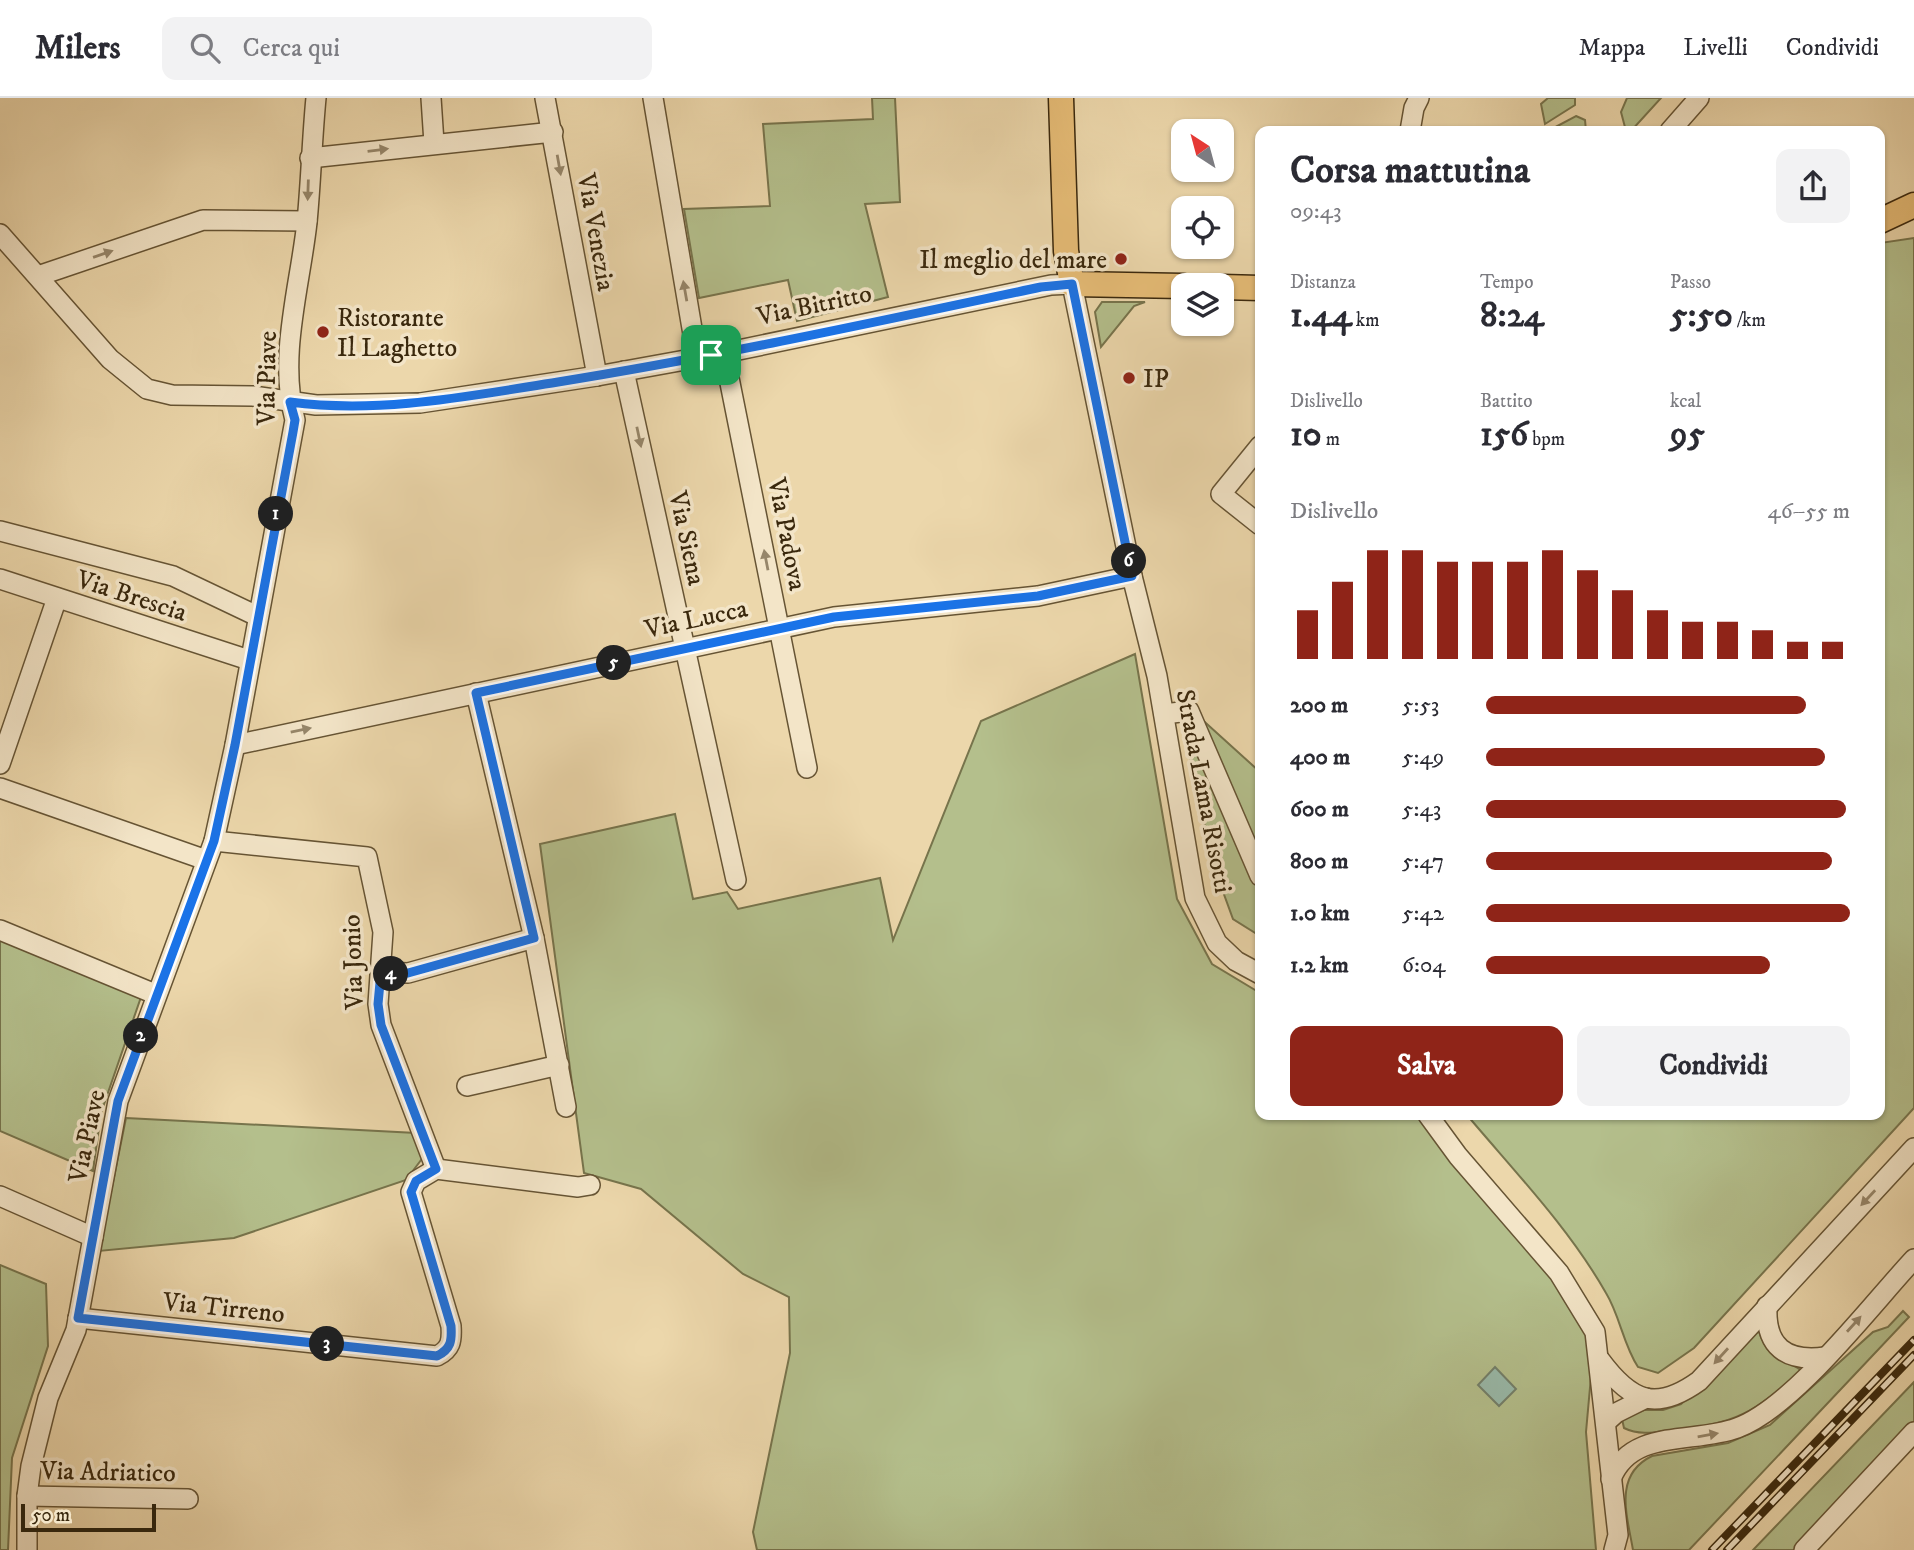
<!DOCTYPE html>
<html lang="it">
<head>
<meta charset="utf-8">
<style>
	:root { --surface:#fff; --page:#f2f2f3; --text:#2b2b33; --muted:#7c7c81; --line:#e1e1e2; --accent:#8f2418 }
	body { margin:0; font-family:"IM FELL DW Pica",serif; background:var(--page); color:var(--text); height:100vh; display:flex; flex-direction:column; font-size:26px; white-space:nowrap }
	* { box-sizing:border-box; margin:0 }
	p { font-size:23px; color:var(--muted) }
	.icon { flex:none; width:38px; height:38px; fill:none; stroke:currentColor; stroke-width:2; stroke-linecap:round; stroke-linejoin:round }
	.map { position:relative; flex:1; overflow:hidden }
	.sheet { position:absolute; left:1255px; top:28px; width:630px; height:994px; display:flex; flex-direction:column; background:var(--surface); border-radius:14px; box-shadow:0 2px 5px #0004 }
	.sheet>* { flex:none }
	.needle { width:46px; rotate:324deg }
	.controls { position:absolute; left:1171px; top:21px; display:grid; gap:14px }
	.controls a { display:grid; place-items:center; width:63px; height:63px; border-radius:14px; background:var(--surface); box-shadow:0 2px 5px #0004; font-size:35px }
	.scale { position:absolute; left:21px; bottom:18px; width:135px; box-sizing:border-box; padding-left:7px; border:4px solid #3a280d; border-top:0; font-size:19px; line-height:24px; white-space:nowrap; color:#3a280d; -webkit-text-stroke:5px #f3e5c8; paint-order:stroke }
	.pin { position:absolute; display:grid; place-items:center; width:60px; height:60px; color:#fff; margin:-30px; border-radius:14px; box-shadow:0 4px 10px #0006 }
	.km { position:absolute; width:35px; height:35px; margin:-18px; border-radius:50%; background:#222; color:#fff; font-size:19px; line-height:35px; text-align:center }
	.round { display:grid; place-items:center; flex:none; width:74px; height:74px; border-radius:14px; background:var(--page) }
	.head { display:flex; align-items:center; justify-content:space-between; height:119px; padding:0 35px }
	h1 { font-size:38px; font-weight:800; line-height:52px }
	.stats { display:grid; grid-template-columns:repeat(3,1fr); gap:10px; height:119px; padding:7px 35px }
	.stats div { display:grid; align-content:center }
	.stats b { font-size:35px; font-weight:800 }
	.stats small { font-size:19px; font-weight:400 }
	.stats p { font-size:19px }
	.chart { height:196px; padding:14px 35px }
	.chart p { display:flex; justify-content:space-between }
	.chart svg { width:100%; height:126px; margin-top:7px; stroke:var(--accent); stroke-width:6 }
	.cta { display:flex; gap:14px; margin-top:auto; padding:14px 35px }
	.cta a { flex:1; height:80px; border-radius:14px; background:var(--accent); color:#fff; font-size:28px; font-weight:800; line-height:80px; text-align:center }
	.cta a+a { background:var(--page); color:var(--text) }
	ul { padding:0 35px; list-style:none; font-size:23px }
	li { display:grid; grid-template-columns:112px 84px 1fr; align-items:center; height:52px }
	li i { height:18px; border-radius:9px; background:var(--accent) }
	header { display:flex; align-items:center; gap:42px; box-sizing:border-box; height:98px; padding:0 35px; background:var(--surface); border-bottom:2px solid var(--line) }
	header strong { font-size:33px }
	nav { display:flex; gap:38px; margin-inline-start:auto; font-size:24px }
	.search { width:490px; height:63px; background:var(--page); display:flex; align-items:center; gap:18px; box-sizing:border-box; padding:0 24px; border-radius:14px; color:var(--muted); font-size:26px }
	.map>svg:first-child { display:block }
	.green { fill:#b4bf8c; stroke:#77744c; stroke-width:2 }
	.water { fill:#99baaa; stroke:#73806b; stroke-width:2 }
	.lines { fill:none; stroke-linecap:round; stroke-linejoin:round }
	.minor-casing { stroke:#665434; stroke-width:22 }
	.major-casing { stroke:#3a280d; stroke-width:27 }
	.minor { stroke:#f3e5c8; stroke-width:19 }
	.major { stroke:#e6bc76; stroke-width:24 }
	.rail-casing { stroke:#3a280d; stroke-width:8 }
	.rail { stroke:#f3e5c8; stroke-width:5; stroke-dasharray:16; stroke-linecap:butt }
	.oneway { fill:#96866a }
	.route-casing { stroke:#fff; stroke-width:14 }
	.route { stroke:#1a73e8; stroke-width:9 }
	.poi-dot { fill:#8f2418; stroke:#f3e5c8; stroke-width:2.5 }
	.labels { text-anchor:middle; stroke-width:7; stroke-linejoin:round; paint-order:stroke }
	.street-label { font-size:26px; fill:#3a280d; stroke:#f3e5c8 }
	.poi-label { font-size:26px; fill:#3a280d; stroke:#f3e5c8; text-anchor:start }
</style>
</head>
<body>
<header>
<strong>Milers</strong>
<div class="search"><svg class="icon" aria-label="search" viewBox="0 0 24 24"><circle cx="10" cy="10" r="6"/><path d="M15 15l6 6"/></svg>Cerca qui</div>
<nav><a>Mappa</a><a>Livelli</a><a>Condividi</a></nav>
</header>
<div class="map">
<svg width="1914" height="1452" viewBox="0 0 1914 1452">
	<rect width="100%" height="100%" fill="#ecd7ab"/>
	<filter id="stains"><feTurbulence type="fractalNoise" baseFrequency=".00286" numOctaves="4"/><feColorMatrix values="0 0 0 0 .2 0 0 0 0 .09 0 0 0 0 .02 0 0 0 .5 -.17"/></filter>
	<radialGradient id="worn" r=".72"><stop offset=".6" stop-color="#630" stop-opacity="0"/><stop offset="1" stop-color="#630" stop-opacity=".3"/></radialGradient>
	<!-- green -->
	<g class="green">
		<polygon points="872,0 895,0 900,104 865,106 888,199 797,223 788,182 699,200 684,111 770,108 763,26 873,21"/>
		<polygon points="1548,0 1575,0 1575,7 1545,26 1541,6"/>
		<polygon points="1627,0 1661,0 1631,33 1626,33 1621,14"/>
		<polygon points="1576,18 1585,22 1586,33 1548,33"/>
		<path d="M1914,140v870l-220,240 -36,25 -20,-6c-15,-23 -18,-51 -32,-74 -37,-65 -91,-121 -139,-178h413v-872z"/>
		<polygon points="1102,204 1145,204 1134,208 1101,249 1095,214"/>
		<polygon points="1135,556 1177,801 1212,866 1260,895 1260,1017 1417,1017 1559,1175 1595,1234 1586,1334 1596,1452 757,1452 753,1434 790,1255 789,1199 743,1176 641,1091 584,1075 540,746 675,716 693,801 727,794 738,811 880,780 893,842 981,623"/>
		<polygon points="1176,598 1260,674 1260,838 1233,821 1214,769"/>
		<polygon points="0,840 141,899 101,1015 93,1073 0,1033"/>
		<polygon points="126,1020 416,1035 424,1058 406,1082 234,1140 99,1153"/>
		<polygon points="0,1167 46,1186 48,1248 12,1360 8,1452 0,1452"/>
		<path d="M1903,1213l6,6 -220,233h-56c-6,-35 -20,-75 19,-94l76,-13 42,-18 103,-93 15,-5z"/>
		<path d="M1758,1231c12,36 23,25 44,42 -48,41 -66,54 -130,59 -16,2 -32,6 -48,-2l-2,-9 22,-9h19l18,-6z"/>
		<polygon points="1914,1284 1914,1325 1795,1452 1753,1452"/>
	</g>
	<!-- water -->
	<polygon class="water" points="1495,1269 1516,1291 1499,1308 1478,1287"/>
	<g class="lines">
		<defs>
			<g id="minor">
				<polyline points="431,0 434,45"/>
				<polyline points="545,0 597,278"/>
				<polyline points="653,0 697,260"/>
				<polyline points="1410,33 1414,10 1419,0"/>
				<polyline points="1670,33 1699,0"/>
				<polyline points="310,60 553,34"/>
				<polyline points="0,136 110,261 147,291 172,297 253,298 316,307 420,305 597,278 724,255 1051,187 1072,186 1132,478 1157,578 1195,800 1217,845 1236,863 1260,876"/>
				<polyline points="38,178 203,122 307,123"/>
				<polyline points="724,255 807,670"/>
				<polyline points="624,273 736,782"/>
				<polyline points="1260,348 1221,396 1260,427"/>
				<polyline points="0,433 173,478 257,518"/>
				<polyline points="0,481 249,562"/>
				<polyline points="476,595 534,840 566,1009"/>
				<polyline points="1164,616 1189,613 1260,778"/>
				<polyline points="235,647 834,519 1038,498 1132,478"/>
				<polyline points="0,666 57,500"/>
				<polyline points="0,690 206,762"/>
				<polyline points="214,743 367,759 383,834 378,906 381,927 436,1071"/>
				<polyline points="0,832 155,896"/>
				<polyline points="381,874 408,875 534,840"/>
				<polyline points="467,988 559,967"/>
				<polyline points="1428,1017 1458,1058 1559,1175 1595,1234 1618,1437 1614,1452"/>
				<polyline points="0,1098 93,1139"/>
				<path d="M1767,1208c-2,41 19,56 58,51"/>
				<path d="M78,1220l359,38c14,-7 15,-15 14,-30l-40,-134 5,-11 20,-12 142,18 12,-2"/>
				<path d="M1600,1262c31,42 56,52 99,21l215,-233"/>
				<polyline points="1606,1324 1616,1315 1646,1300"/>
				<path d="M1611,1381c20,-51 83,-35 126,-51 56,-20 134,-123 177,-169"/>
				<polyline points="27,1398 188,1401"/>
				<path d="M27,1452v-54l4,-30 17,-68 28,-68 42,-229 96,-260 21,-96 60,-325c-17,-64 5,-133 12,-198 4,-41 5,-83 9,-124"/>
				<polyline points="1804,1452 1914,1334"/>
			</g>
			<g id="major">
				<polyline points="1061,0 1066,153 1072,186 1183,188"/>
				<polyline points="1880,123 1914,107"/>
				<polyline points="1222,189 1260,190"/>
			</g>
		</defs>
		<!-- minor casing -->
		<use href="#minor" class="minor-casing"/>
		<!-- major casing -->
		<use href="#major" class="major-casing"/>
		<!-- minor -->
		<use href="#minor" class="minor"/>
		<!-- major -->
		<use href="#major" class="major"/>
		<defs>
			<g id="rail">
				<polyline points="1712,1452 1914,1242"/>
				<polyline points="1727,1452 1914,1257"/>
			</g>
		</defs>
		<!-- rail casing -->
		<use href="#rail" class="rail-casing"/>
		<!-- rail -->
		<use href="#rail" class="rail"/>
	</g>
	<!-- one-way arrows -->
	<defs><path id="oneway-solid" d="M-6-.8H1V-3.2L6.5 0L1 3.2V.8H-6Z" transform="scale(1.75)"/></defs>
	<g class="oneway">
		<use href="#oneway-solid" transform="translate(378 52) rotate(-7)"/>
		<use href="#oneway-solid" transform="translate(559 67) rotate(80)"/>
		<use href="#oneway-solid" transform="translate(308 92) rotate(92)"/>
		<use href="#oneway-solid" transform="translate(103 156) rotate(-19)"/>
		<use href="#oneway-solid" transform="translate(685 193) rotate(-100)"/>
		<use href="#oneway-solid" transform="translate(639 339) rotate(78)"/>
		<use href="#oneway-solid" transform="translate(766 462) rotate(-101)"/>
		<use href="#oneway-solid" transform="translate(301 632) rotate(-12)"/>
		<use href="#oneway-solid" transform="translate(1868 1100) rotate(133)"/>
		<use href="#oneway-solid" transform="translate(1854 1226) rotate(-48)"/>
		<use href="#oneway-solid" transform="translate(1721 1258) rotate(132)"/>
		<use href="#oneway-solid" transform="translate(1708 1337) rotate(-10)"/>
	</g>
	<g class="lines">
		<defs>
			<path id="route" d="M1072,186l60,292 -94,20 -204,21 -358,76 58,245 -126,35 -27,-1 -3,32 3,21 55,144 -20,12 -5,11 40,134c1,15 0,23 -14,30l-359,-38 40,-217 96,-260 21,-96 58,-313 2,-12 -5,-18c90,12 179,-6 268,-20 162,-26 322,-61 483,-95z"/>
		</defs>
		<!-- route casing -->
		<use href="#route" class="route-casing"/>
		<!-- route -->
		<use href="#route" class="route"/>
	</g>
	<!-- markers -->
	<g class="poi-dot">
		<circle cx="1121" cy="161" r="7"/>
		<circle cx="323" cy="234" r="7"/>
		<circle cx="1129" cy="280" r="7"/>
	</g>
	<g class="labels">
		<!-- street labels -->
		<g class="street-label">
			<text transform="translate(597 134) rotate(80)" y="9">Via Venezia</text>
			<text transform="translate(814 206) rotate(-12)" y="9">Via Bitritto</text>
			<text transform="translate(266 280) rotate(-89)" y="9">Via Piave</text>
			<text transform="translate(788 436) rotate(79)" y="9">Via Padova</text>
			<text transform="translate(688 440) rotate(78)" y="9">Via Siena</text>
			<text transform="translate(132 497) rotate(18)" y="9">Via Brescia</text>
			<text transform="translate(696 520) rotate(-12)" y="9">Via Lucca</text>
			<text transform="translate(1205 693) rotate(79)" y="9">Strada Lama Risotti</text>
			<text transform="translate(352 864) rotate(-92)" y="9">Via Jonio</text>
			<text transform="translate(86 1038) rotate(-78)" y="9">Via Piave</text>
			<text transform="translate(224 1209) rotate(6)" y="9">Via Tirreno</text>
			<text transform="translate(108 1373) rotate(1)" y="9">Via Adriatico</text>
		</g>
		<!-- poi labels -->
		<g class="poi-label">
			<text x="1107" y="170" text-anchor="end">Il meglio del mare</text>
			<text x="337" y="228">Ristorante<tspan x="337" dy="30">Il Laghetto</tspan></text>
			<text x="1143" y="289">IP</text>
		</g>
	</g>
	<rect width="100%" height="100%" filter="url(#stains)"/>
	<rect width="100%" height="100%" fill="url(#worn)"/>
</svg>
<div class="controls">
<a><svg class="needle" viewBox="-14 -14 28 28"><path d="M0-13l5 13h-10z" fill="#e53935"/><path d="M0 13l5-13h-10z" fill="#7c7c81"/></svg></a>
<a><svg class="icon" aria-label="locate" viewBox="0 0 24 24"><circle cx="12" cy="12" r="6"/><path d="M12 2v4M12 18v4M2 12h4M18 12h4"/></svg></a>
<a><svg class="icon" aria-label="layers" viewBox="0 0 24 24"><path d="M12 4l9 5-9 5-9-5zM3 14l9 5 9-5"/></svg></a>
</div>
<div class="scale">50 m</div>
<div class="pin" style="left:711px;top:257px;background:#1e9e55"><svg class="icon" aria-label="arrive" viewBox="0 0 24 24"><path d="M6 21V4h12l-3 4 3 4H6"/></svg></div>
<b class="km" style="left:276px;top:416px">1</b>
<b class="km" style="left:141px;top:938px">2</b>
<b class="km" style="left:327px;top:1246px">3</b>
<b class="km" style="left:391px;top:876px">4</b>
<b class="km" style="left:614px;top:565px">5</b>
<b class="km" style="left:1129px;top:463px">6</b>
<section class="sheet">
<div class="head"><div><h1>Corsa mattutina</h1><p>09:43</p></div><a class="round"><svg class="icon" aria-label="share" viewBox="0 0 24 24"><path d="M12 15V3M7 8l5-5 5 5M5 13v7h14v-7"/></svg></a></div>
<div class="stats">
<div><p>Distanza</p><b>1.44<small> km</small></b></div>
<div><p>Tempo</p><b>8:24</b></div>
<div><p>Passo</p><b>5:50<small> /km</small></b></div>
</div>
<div class="stats">
<div><p>Dislivello</p><b>10<small> m</small></b></div>
<div><p>Battito</p><b>156<small> bpm</small></b></div>
<div><p>kcal</p><b>95</b></div>
</div>
<div class="chart"><p><span>Dislivello</span>46–55 m</p>
<svg viewBox="0 0 160 44" preserveAspectRatio="none"><path d="M5 44V27M15 44V17M25 44V6M35 44V6M45 44V10M55 44V10M65 44V10M75 44V6M85 44V13M95 44V20M105 44V27M115 44V31M125 44V31M135 44V34M145 44V38M155 44V38"/></svg>
</div>
<ul>
<li><b>200 m</b>5:53<i style="width:88%"></i></li>
<li><b>400 m</b>5:49<i style="width:93%"></i></li>
<li><b>600 m</b>5:43<i style="width:99%"></i></li>
<li><b>800 m</b>5:47<i style="width:95%"></i></li>
<li><b>1.0 km</b>5:42<i style="width:100%"></i></li>
<li><b>1.2 km</b>6:04<i style="width:78%"></i></li>
</ul>
<div class="cta"><a>Salva</a><a>Condividi</a></div>
</section>
</div>
</body>
</html>
